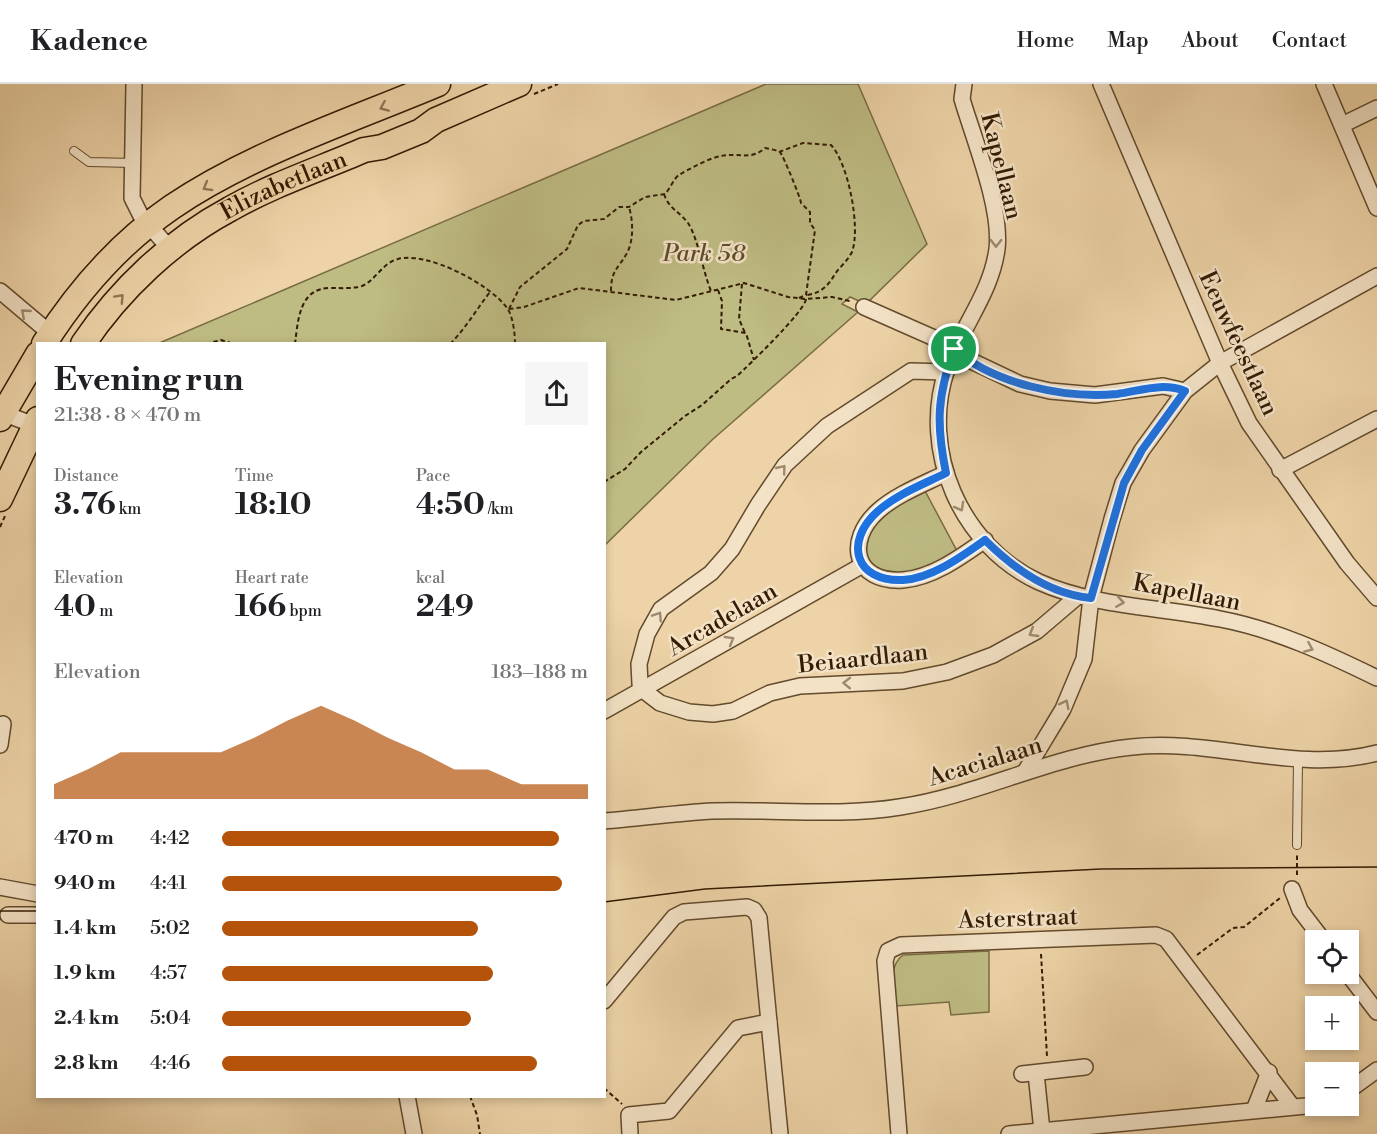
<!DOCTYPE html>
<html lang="en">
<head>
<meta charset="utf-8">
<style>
	:root { --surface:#fff; --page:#f6f6f6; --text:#202124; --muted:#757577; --line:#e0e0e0; --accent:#b45309 }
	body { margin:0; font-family:"Libre Bodoni",serif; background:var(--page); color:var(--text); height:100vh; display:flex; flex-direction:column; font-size:22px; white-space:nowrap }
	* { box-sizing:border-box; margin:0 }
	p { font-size:20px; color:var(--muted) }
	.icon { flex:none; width:33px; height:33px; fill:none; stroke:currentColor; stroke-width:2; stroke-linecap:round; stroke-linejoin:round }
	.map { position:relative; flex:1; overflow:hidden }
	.sheet { position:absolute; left:36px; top:258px; width:570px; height:756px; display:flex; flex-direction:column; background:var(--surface); border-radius:0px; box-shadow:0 3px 9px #0003 }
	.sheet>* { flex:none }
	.fabs { position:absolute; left:1305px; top:846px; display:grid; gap:12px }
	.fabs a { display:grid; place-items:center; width:54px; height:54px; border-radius:0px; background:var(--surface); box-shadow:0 3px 9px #0003; font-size:30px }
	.pin { position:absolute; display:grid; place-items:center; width:51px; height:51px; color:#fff; margin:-26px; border:3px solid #fff; border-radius:50%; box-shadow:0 2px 6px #0007 }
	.round { display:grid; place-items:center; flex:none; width:63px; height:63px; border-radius:0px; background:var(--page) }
	.headline { display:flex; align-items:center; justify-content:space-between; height:102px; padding:0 18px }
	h1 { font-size:33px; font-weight:800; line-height:45px }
	.figures { display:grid; grid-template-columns:repeat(3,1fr); gap:9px; height:102px; padding:6px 18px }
	.figures div { display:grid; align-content:center }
	.figures b { font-size:30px; font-weight:800 }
	.figures small { font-size:16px; font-weight:400 }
	.figures p { font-size:16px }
	.chart { height:168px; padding:12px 18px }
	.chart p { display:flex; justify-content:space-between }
	.chart svg { width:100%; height:108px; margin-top:6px; fill:var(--accent); opacity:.7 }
	ul { padding:0 18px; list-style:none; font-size:20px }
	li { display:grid; grid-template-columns:96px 72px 1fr; align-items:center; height:45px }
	li i { height:15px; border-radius:8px; background:var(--accent) }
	header { display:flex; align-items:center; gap:36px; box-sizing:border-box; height:84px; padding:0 30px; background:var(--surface); border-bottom:2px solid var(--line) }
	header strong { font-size:28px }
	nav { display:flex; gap:33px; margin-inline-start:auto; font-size:21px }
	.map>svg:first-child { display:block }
	.green { fill:#bebb83; stroke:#796c43; stroke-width:1.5 }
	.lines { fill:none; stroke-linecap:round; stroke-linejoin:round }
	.service-casing { stroke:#624a2c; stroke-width:10 }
	.minor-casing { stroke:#624a2c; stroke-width:18 }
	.primary-casing { stroke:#341c03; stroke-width:27 }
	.path { stroke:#341c03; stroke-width:2; stroke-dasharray:4.5 3; stroke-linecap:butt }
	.service { stroke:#f3e2c6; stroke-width:8 }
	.minor { stroke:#f3e2c6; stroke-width:15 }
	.primary { stroke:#edd3a7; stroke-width:24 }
	.tram { stroke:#341c03; stroke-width:1.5 }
	.oneway { stroke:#907855 }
	.oneway2 { stroke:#9d896e }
	.route-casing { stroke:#fff; stroke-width:12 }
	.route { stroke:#1a73e8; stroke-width:8 }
	.labels { text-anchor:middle; stroke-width:5; stroke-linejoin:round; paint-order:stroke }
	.street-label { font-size:24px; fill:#341c03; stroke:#f3e2c6 }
	.park-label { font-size:24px; font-style:italic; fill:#5d4c29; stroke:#f3e2c6 }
</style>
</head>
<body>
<header>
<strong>Kadence</strong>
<nav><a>Home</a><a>Map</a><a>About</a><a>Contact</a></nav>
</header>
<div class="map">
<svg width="1377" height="1050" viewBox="0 0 1377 1050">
	<rect width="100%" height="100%" fill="#edd3a7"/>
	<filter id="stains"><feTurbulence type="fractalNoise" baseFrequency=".00333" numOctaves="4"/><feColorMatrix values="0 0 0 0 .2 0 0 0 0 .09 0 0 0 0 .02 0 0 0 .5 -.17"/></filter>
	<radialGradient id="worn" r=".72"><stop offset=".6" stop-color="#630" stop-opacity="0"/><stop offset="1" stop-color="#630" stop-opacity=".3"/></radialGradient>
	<!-- green -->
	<g class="green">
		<polygon points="766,0 858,0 927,160 866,220 850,213 842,220 858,228 712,356 605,461 604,260 157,260"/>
		<path d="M924,405l33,62 -38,20 -24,5 -29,-13c-2,-47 23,-52 58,-74z"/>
		<path d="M989,867v61l-38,3 -2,-13 -53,4c-2,-17 -9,-39 7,-51z"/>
	</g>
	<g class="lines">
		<defs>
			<g id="service">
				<polyline points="74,67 89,78 134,79"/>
				<polyline points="1297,761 1298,675"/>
			</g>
			<g id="minor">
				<polyline points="134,0 132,114 141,132 170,165"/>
				<path d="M964,0l-2,15c12,41 40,109 35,150 -6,45 -36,78 -50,120 -28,81 14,177 92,213 56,25 122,25 181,37 54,10 108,35 157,59"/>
				<polyline points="1101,0 1220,279 1249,339 1347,479 1377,514"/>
				<polyline points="1324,0 1377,124"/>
				<polyline points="1342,41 1377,24"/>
				<polyline points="0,207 51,250"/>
				<polyline points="864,223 941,257 963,273 1020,300 1050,307 1095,311 1163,302 1185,307"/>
				<polyline points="946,288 911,287 827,342 785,381 758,421 732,465 711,489 661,525 647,550 639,580 640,600 643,606 660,619 689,628 713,630 733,627 770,609 800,602 903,597 947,588 993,571 1037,547 1078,512"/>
				<polyline points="0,328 34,341"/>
				<polyline points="1280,386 1377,335"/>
				<path d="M946,389c-22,11 -49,21 -68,38 -33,30 -24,72 25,69 29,-2 58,-23 82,-40"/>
				<polyline points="604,627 861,482"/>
				<polyline points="0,661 3,640"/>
				<polyline points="1025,688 1063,625 1084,575 1091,514 1112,435 1123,399 1142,366 1185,307 1220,279 1377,192"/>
				<path d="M604,737c37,-3 73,-8 109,-10 63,-2 125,6 187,-4 80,-12 152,-52 232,-60 82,-9 164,27 245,6"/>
				<polyline points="0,803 38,810"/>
				<polyline points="1292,805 1300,826 1323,856"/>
				<polyline points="8,831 38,831"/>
				<polyline points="1348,890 1377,928"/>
				<polyline points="604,917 674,833 684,828 747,823 754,826 759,834 769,938 738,944 669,1027 629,1031 630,1050"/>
				<polyline points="769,938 780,1050"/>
				<polyline points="1036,989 1042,1047"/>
				<polyline points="1022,990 1085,983"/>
				<polyline points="1348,1007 1377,986"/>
				<polyline points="407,1012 414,1050"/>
				<polyline points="1254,1026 1269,988"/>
				<polyline points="899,1050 885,877 888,867 901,861 1156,851 1166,855 1292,1022"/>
				<polyline points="1009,1050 1316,1021"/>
			</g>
			<g id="primary">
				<path d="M44,260c33,-52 77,-102 128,-137 80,-54 178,-86 266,-123"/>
				<path id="s1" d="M83,260c37,-55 89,-104 147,-135 42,-24 90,-40 134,-59l18,-3 39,-16 15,-11 83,-36"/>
				<polyline points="0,335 38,270"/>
				<polyline points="0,415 38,335"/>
			</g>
		</defs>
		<!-- service casing -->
		<use href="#service" class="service-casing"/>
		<!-- minor casing -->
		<use href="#minor" class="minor-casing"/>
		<!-- primary casing -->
		<use href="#primary" class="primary-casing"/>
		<!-- path -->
		<g class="path">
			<polyline points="534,10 558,0"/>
			<path d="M779,68l24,-9 28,2c17,18 30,82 21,107 -4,8 -12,15 -17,22 -7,12 -14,19 -28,21"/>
			<path d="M664,110c5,15 15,17 24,29 10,15 15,49 23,68"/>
			<polyline points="742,200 739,235 745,249"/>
			<polyline points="718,206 722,217 721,245 746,249 754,276"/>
			<path d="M611,207c0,-21 7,-22 16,-38 7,-13 6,-33 2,-46"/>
			<path d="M509,225l11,-22 47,-38 11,-24 6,-4 20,-2 15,-12h10l16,-10 20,-3c5,-5 9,-16 14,-19 12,-7 28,-16 42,-19 17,-4 30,5 44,-8 5,1 11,2 15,4 3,3 21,47 21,51l9,9v11l5,7 -9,65 -7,3"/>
			<polyline points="509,225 524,223 579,204 676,216 744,199 788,213 806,215 832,213 850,217"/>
			<polyline points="206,260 221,256 234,260"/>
			<path d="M295,260c3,-23 4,-56 35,-56 11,0 21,1 32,-2 13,-5 20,-23 36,-27 29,-8 92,25 109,49 6,8 8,26 8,36"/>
			<path d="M450,260c16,-16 26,-34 40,-52"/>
			<path d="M604,398l21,-13 16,-17 44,-36 17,-11 29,-26 6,-3c12,-11 68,-65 69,-77"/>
			<polyline points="0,443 5,432"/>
			<polyline points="1297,791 1297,770"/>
			<polyline points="1041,870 1047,972"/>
			<polyline points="1197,871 1233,844 1244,843 1280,814"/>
			<polyline points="604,1004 622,1020"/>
			<polyline points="470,1012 477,1031 480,1050"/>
		</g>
		<!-- service -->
		<use href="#service" class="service"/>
		<!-- minor -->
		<use href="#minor" class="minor"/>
		<!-- primary -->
		<use href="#primary" class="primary"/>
		<!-- tram -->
		<g class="tram">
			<polyline points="604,818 705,805 1101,785 1377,783"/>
			<polyline points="0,827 38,827"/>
		</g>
	</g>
	<!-- one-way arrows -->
	<defs><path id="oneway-chevron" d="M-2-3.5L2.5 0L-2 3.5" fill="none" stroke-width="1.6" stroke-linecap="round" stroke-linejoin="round" transform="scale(1.5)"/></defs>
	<g class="oneway">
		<use href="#oneway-chevron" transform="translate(384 23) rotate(157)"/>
		<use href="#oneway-chevron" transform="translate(207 103) rotate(150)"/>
		<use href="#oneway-chevron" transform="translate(120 214) rotate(-47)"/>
	</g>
	<g class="oneway2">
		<use href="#oneway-chevron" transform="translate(996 159) rotate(91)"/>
		<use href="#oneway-chevron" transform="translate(25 229) rotate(-139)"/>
		<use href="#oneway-chevron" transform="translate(782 385) rotate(-51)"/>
		<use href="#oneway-chevron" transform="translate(960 423) rotate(61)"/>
		<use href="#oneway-chevron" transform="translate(1120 518) rotate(9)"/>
		<use href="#oneway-chevron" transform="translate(658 532) rotate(-57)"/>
		<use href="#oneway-chevron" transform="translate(1033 549) rotate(149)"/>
		<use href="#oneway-chevron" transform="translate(730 556) rotate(-30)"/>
		<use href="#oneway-chevron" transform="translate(1309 564) rotate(23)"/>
		<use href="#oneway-chevron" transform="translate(847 599) rotate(-179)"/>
		<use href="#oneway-chevron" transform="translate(1065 620) rotate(-63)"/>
	</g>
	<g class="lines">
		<defs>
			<path id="route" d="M954,265c40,35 111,50 163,45 23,-3 45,-12 68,-3l-43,59 -18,33 -33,115c-41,-4 -77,-29 -106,-58 -24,17 -53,38 -82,40 -49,2 -59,-39 -25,-69 19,-17 46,-27 68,-38 -10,-49 -9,-76 8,-124z"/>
		</defs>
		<!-- route casing -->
		<use href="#route" class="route-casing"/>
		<!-- route -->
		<use href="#route" class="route"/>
	</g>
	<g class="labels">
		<!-- street labels -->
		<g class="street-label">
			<text transform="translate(1002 82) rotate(76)" y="8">Kapellaan</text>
			<text dy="8" stroke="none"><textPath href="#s1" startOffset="260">Elizabetlaan</textPath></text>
			<text transform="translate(1239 259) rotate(65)" y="8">Eeuwfeestlaan</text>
			<text transform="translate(1187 508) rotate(11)" y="8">Kapellaan</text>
			<text transform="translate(722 535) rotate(-30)" y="8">Arcadelaan</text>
			<text transform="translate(863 574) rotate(-6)" y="8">Beiaardlaan</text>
			<text transform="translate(985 677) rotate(-17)" y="8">Acacialaan</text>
			<text transform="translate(1018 834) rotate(-2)" y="8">Asterstraat</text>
		</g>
		<!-- park labels -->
		<g class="park-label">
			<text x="704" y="177">Park 58</text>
		</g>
	</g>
	<rect width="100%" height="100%" filter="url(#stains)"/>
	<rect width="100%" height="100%" fill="url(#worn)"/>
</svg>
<div class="fabs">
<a><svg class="icon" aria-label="locate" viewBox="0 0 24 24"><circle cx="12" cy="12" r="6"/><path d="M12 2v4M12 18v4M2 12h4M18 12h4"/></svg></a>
<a>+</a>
<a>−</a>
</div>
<div class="pin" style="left:954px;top:265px;background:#1e9e55"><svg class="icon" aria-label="arrive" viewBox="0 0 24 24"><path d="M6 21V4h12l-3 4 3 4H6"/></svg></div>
<section class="sheet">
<div class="headline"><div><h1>Evening run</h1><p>21:38 · 8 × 470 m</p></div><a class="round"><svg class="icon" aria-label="share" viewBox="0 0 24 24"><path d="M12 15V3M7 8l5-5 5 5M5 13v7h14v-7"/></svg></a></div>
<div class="figures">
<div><p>Distance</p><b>3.76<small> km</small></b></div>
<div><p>Time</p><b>18:10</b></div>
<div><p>Pace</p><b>4:50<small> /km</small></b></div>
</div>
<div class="figures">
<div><p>Elevation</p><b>40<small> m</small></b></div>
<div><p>Heart rate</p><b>166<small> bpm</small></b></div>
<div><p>kcal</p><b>249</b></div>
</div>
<div class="chart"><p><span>Elevation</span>183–188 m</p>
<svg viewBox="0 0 160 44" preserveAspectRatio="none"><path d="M0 44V38L10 32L20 25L30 25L40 25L50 25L60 19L70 12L80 6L90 12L100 19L110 25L120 32L130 32L140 38L150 38L160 38V44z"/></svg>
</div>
<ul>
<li><b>470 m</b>4:42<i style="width:92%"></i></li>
<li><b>940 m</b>4:41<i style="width:93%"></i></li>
<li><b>1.4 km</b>5:02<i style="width:70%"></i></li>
<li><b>1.9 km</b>4:57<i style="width:74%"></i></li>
<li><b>2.4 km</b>5:04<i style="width:68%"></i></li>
<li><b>2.8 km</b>4:46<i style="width:86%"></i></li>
</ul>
</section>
</div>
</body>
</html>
